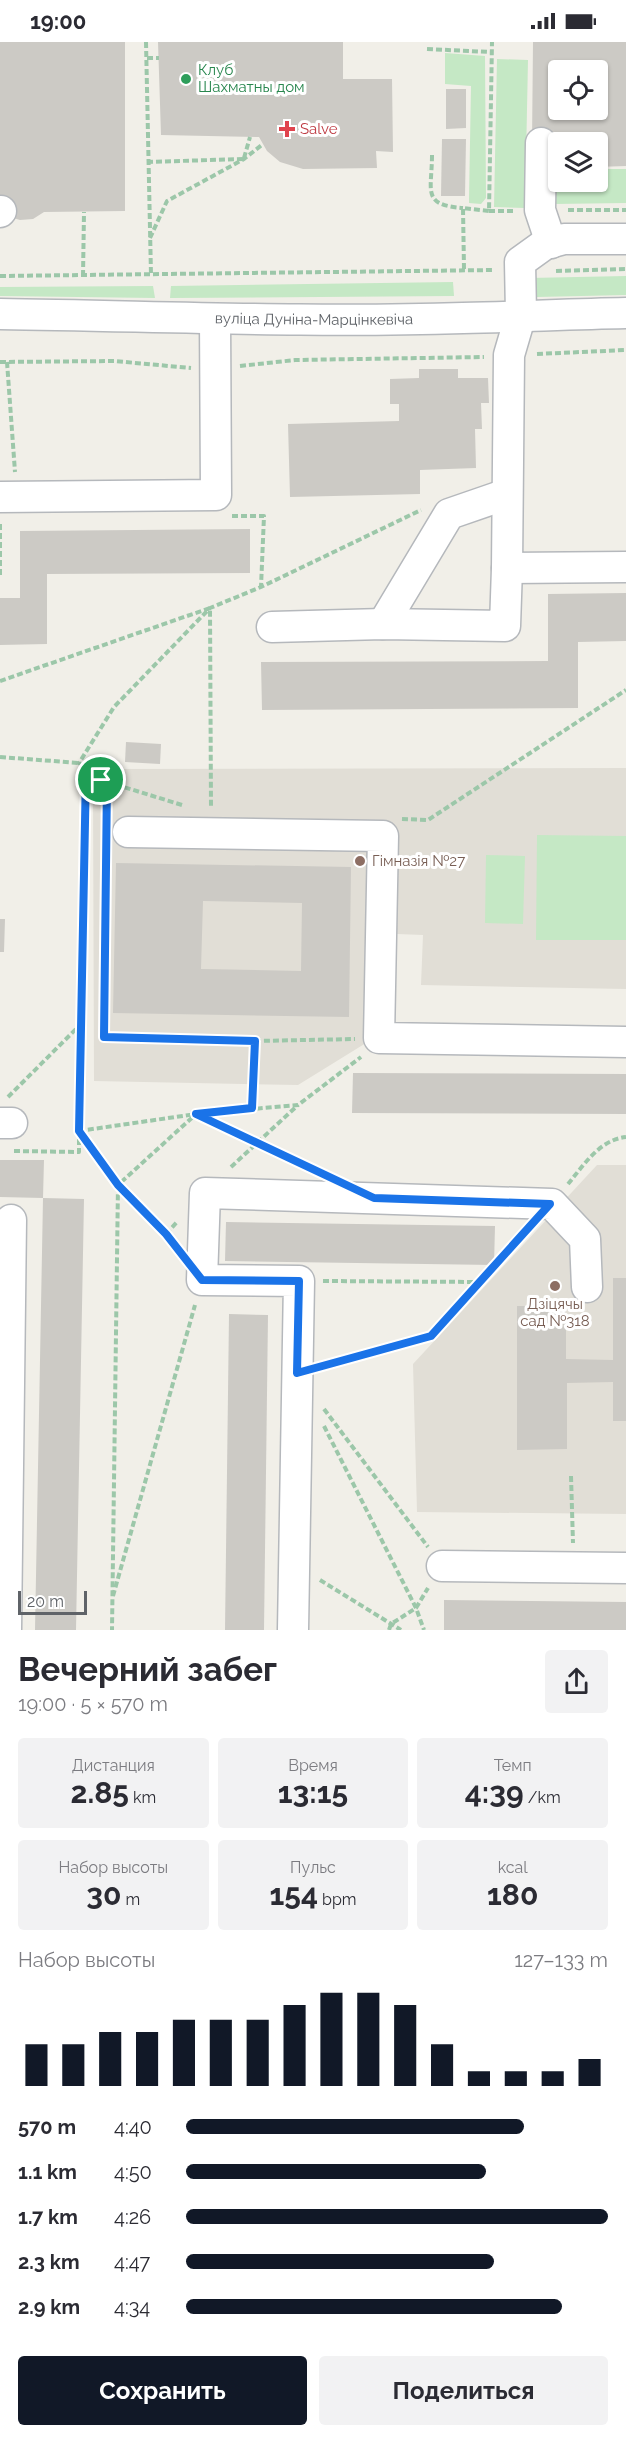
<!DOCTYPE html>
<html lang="ru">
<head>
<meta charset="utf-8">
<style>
	:root { --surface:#fff; --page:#f2f2f3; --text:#2b2b33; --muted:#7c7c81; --accent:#111827 }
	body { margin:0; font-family:Raleway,sans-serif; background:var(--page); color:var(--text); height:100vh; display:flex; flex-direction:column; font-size:22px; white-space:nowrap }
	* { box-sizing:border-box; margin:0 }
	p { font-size:20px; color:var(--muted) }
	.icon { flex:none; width:33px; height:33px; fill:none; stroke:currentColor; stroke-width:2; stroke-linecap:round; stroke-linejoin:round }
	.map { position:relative; height:1588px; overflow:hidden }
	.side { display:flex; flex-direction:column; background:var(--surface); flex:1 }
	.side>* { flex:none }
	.controls { position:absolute; left:548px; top:18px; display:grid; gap:12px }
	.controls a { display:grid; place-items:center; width:60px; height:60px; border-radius:6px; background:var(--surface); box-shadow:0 2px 4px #0004; font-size:30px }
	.scale { position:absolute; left:18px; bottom:15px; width:69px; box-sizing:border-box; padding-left:6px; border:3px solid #5f6368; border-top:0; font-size:16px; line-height:21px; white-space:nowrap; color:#5f6368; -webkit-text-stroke:4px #fff; paint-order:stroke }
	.pin { position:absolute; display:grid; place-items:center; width:51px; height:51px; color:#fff; margin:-26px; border:3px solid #fff; border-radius:50%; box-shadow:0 2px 6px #0007 }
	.round { display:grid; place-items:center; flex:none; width:63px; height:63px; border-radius:6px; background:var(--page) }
	.headline { display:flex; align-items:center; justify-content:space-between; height:102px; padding:0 18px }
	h1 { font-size:33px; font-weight:700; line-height:45px }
	.metrics { display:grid; grid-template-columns:repeat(3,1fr); gap:9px; height:102px; padding:6px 18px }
	.metrics div { display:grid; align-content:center; border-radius:6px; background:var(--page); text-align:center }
	.metrics b { font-size:30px; font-weight:700 }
	.metrics small { font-size:16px; font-weight:400 }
	.metrics p { font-size:16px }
	.chart { height:168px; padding:12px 18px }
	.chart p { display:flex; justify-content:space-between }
	.chart svg { width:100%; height:108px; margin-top:6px; stroke:var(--accent); stroke-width:6 }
	.button { display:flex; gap:12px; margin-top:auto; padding:12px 18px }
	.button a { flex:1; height:69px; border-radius:6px; background:var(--accent); color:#fff; font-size:24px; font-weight:700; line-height:69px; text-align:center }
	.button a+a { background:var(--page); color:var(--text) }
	ul { padding:0 18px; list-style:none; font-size:20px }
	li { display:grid; grid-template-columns:96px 72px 1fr; align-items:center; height:45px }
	li i { height:15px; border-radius:8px; background:var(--accent) }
	.status { display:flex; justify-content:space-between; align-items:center; height:42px; padding:0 30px; background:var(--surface); direction:ltr }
	.status svg { height:16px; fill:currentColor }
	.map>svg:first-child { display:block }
	.education { fill:#e1ded6 }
	.green { fill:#c5e8c5 }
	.building { fill:#cccac5; fill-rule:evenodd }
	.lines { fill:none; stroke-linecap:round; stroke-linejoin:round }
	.minor-casing { stroke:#b5b8bc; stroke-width:33 }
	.path { stroke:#9cc7a9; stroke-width:4; stroke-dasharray:6 3; stroke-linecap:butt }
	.minor { stroke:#fff; stroke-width:30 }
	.route-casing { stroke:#fff; stroke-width:12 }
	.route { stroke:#1a73e8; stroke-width:8 }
	.leisure-dot { fill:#2e9e5b; stroke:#fff; stroke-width:2 }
	.health-dot { fill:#e0444e; stroke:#fff; stroke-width:2 }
	.education-dot { fill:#8d6e63; stroke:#fff; stroke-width:2 }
	.labels { text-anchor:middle; stroke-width:6; stroke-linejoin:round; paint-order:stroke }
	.leisure-label { font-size:15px; fill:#27864d; stroke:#fff; text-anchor:start }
	.health-label { font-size:15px; fill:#be3a42; stroke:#fff; text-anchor:start }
	.street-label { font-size:15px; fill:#5f6368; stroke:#fff }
	.education-label { font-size:15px; fill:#785e54; stroke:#fff; text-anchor:start }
</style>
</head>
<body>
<div class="status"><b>19:00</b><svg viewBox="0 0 49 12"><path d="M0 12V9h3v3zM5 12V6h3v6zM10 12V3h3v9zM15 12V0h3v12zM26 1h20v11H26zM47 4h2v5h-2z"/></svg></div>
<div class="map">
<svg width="626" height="1588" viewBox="0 0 626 1588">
	<rect width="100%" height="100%" fill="#f1efe8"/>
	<!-- education -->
	<g class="education">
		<polygon points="626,726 626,947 421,943 423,893 371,891 366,1001 298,1043 94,1039 93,747 110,727"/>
		<polygon points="597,1123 626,1123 626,1472 417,1470 413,1322"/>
	</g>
	<!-- green -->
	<g class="green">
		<polygon points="445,11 485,14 486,156 481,162 469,161 469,157 471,44 445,42"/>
		<polygon points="497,17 528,18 525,166 494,165"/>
		<polygon points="597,127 626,127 626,161 554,162 553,128 558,128 558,140 597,140"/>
		<polygon points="626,234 626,253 537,255 531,253 529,236"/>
		<polygon points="453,240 454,254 170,256 171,244"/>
		<polygon points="153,244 155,256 0,254 0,245"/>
		<polygon points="537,793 626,794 626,898 536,898"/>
		<polygon points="486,813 525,814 523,882 485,881"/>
	</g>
	<!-- building -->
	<g class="building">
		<polygon points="0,0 125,0 125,169 44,170 33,177 20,178 10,175 0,167"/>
		<polygon points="158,0 343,0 343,37 392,37 393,110 376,109 377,126 303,127 280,120 267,109 259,95 161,93"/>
		<path d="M533,0h93v124l-29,1v-25l-65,1zM558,28h39v40h-39z"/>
		<polygon points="446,47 466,47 466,86 446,87"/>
		<polygon points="442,97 466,97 465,154 441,154"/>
		<polygon points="419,327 458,327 458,336 488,336 489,361 481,361 482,387 475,387 476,426 420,428 420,452 290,455 288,382 399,379 399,362 390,362 390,337 419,336"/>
		<polygon points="250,487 250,531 47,532 47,602 0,603 0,556 20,556 20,489"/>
		<polygon points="626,551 626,599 578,600 578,666 262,668 261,620 548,619 548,552"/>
		<polygon points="126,700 161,702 160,722 125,720"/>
		<path d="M116,821l235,4 -2,150 -236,-4zM203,859l99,2 -1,68 -100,-2z"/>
		<polygon points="0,877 5,877 4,910 0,910"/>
		<polygon points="353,1031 626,1032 626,1072 352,1071"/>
		<polygon points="0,1118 44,1118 43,1156 84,1157 76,1588 35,1588 43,1156 0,1155"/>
		<polygon points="226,1180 495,1184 494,1223 225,1219"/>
		<polygon points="613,1236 626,1236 626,1379 613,1379 613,1340 567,1341 567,1407 517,1408 517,1264 566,1264 566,1317 613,1318"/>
		<polygon points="229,1272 268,1273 264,1588 225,1588"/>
		<polygon points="444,1558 626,1560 626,1588 444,1588"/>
	</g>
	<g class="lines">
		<defs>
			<g id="minor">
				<polyline points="541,101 540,168 551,201"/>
				<polyline points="0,170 1,169"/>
				<polyline points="626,197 564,197 545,202 520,220 521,272 509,313 507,526 626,525"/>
				<path id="s1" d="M0,272c154,2 309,9 463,4 54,-1 108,-4 163,-5"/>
				<polyline points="0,455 216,453 215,277"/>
				<polyline points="383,582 449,472 507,452"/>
				<polyline points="272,585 383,582 505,584 507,526"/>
				<polyline points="128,790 383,794 379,996 626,1000"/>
				<polyline points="0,1081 12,1081"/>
				<polyline points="442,1524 626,1526"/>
				<polyline points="6,1588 11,1178"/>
				<polyline points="293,1588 299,1239 202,1238 205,1151 552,1162 585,1197 587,1245"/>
			</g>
		</defs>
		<!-- minor casing -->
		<use href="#minor" class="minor-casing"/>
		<!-- path -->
		<g class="path">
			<polyline points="146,0 151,233"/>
			<polyline points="427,7 490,10"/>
			<polyline points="147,16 159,16"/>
			<path d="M432,113c0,36 -11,50 31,53"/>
			<polyline points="244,116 250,95"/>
			<polyline points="147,120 243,117"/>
			<polyline points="568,168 626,168"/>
			<polyline points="489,169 515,169"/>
			<polyline points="150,196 167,159 244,117 263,102"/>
			<polyline points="464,227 463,166 489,169 492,0"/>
			<polyline points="556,229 626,227"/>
			<polyline points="0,234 494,228"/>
			<polyline points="83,234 84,170"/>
			<polyline points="537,312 626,308"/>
			<polyline points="0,320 114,319 191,326"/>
			<polyline points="7,320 15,430"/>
			<polyline points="240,324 295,318 484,315"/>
			<polyline points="232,474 264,474 261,545"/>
			<polyline points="0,533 0,481"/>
			<polyline points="0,639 210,566 211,765"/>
			<polyline points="0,715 79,721"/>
			<polyline points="86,729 79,1089 196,1072 311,1127"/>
			<polyline points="182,763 101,738 79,721 114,665 210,566 261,545 421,468"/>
			<polyline points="106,775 107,740"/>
			<polyline points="402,777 428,778 626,648"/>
			<polyline points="106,804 104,995 255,999 355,997"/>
			<polyline points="8,1055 81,982"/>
			<polyline points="252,1066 255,999"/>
			<polyline points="14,1109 79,1110 79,1089 118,1143 112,1588"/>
			<polyline points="231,1125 298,1063"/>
			<path d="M568,1142c16,-19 31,-44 58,-47"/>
			<polyline points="166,1192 177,1180"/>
			<polyline points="177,1205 118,1143 196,1072 298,1063 361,1015"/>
			<polyline points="323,1239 479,1240"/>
			<polyline points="322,1325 431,1294 527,1188"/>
			<polyline points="324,1367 428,1505"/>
			<polyline points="324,1384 416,1566 424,1588"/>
			<polyline points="571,1434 573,1501"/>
			<polyline points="320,1538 401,1588"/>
			<polyline points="113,1554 195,1263"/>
			<polyline points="389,1588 391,1582 416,1566 428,1546"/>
		</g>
		<!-- minor -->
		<use href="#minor" class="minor"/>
	</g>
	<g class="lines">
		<defs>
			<polygon id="route" points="86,729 107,740 104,995 255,999 252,1066 196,1072 374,1156 550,1162 431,1294 297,1331 299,1239 202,1238 166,1192 118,1143 79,1089"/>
		</defs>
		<!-- route casing -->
		<use href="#route" class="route-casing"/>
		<!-- route -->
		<use href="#route" class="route"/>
	</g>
	<!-- markers -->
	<circle class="leisure-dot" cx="186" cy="37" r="6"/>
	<path class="health-dot" d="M284 78h6v6h6v6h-6v6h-6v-6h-6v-6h6z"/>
	<g class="education-dot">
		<circle cx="360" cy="819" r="6"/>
		<circle cx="555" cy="1244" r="6"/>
	</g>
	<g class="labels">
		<!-- leisure labels -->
		<g class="leisure-label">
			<text x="198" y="33">Клуб<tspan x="198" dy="17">Шахматны дом</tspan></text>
		</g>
		<!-- health labels -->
		<g class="health-label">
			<text x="300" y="92">Salve</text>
		</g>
		<!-- street labels -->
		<g class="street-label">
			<text dy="5" stroke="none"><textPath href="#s1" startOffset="314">вуліца Дуніна-Марцінкевіча</textPath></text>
		</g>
		<!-- education labels -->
		<g class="education-label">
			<text x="372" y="824">Гімназія №27</text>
			<text x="555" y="1267" text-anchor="middle">Дзіцячы<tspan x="555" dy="17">сад №318</tspan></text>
		</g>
	</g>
</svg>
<div class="controls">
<a><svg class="icon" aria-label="locate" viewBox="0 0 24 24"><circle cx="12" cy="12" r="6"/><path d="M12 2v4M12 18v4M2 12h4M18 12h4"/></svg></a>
<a><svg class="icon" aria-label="layers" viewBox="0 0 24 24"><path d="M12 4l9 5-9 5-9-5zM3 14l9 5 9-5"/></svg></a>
</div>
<div class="scale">20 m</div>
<div class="pin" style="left:101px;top:738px;background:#1e9e55"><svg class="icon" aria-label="arrive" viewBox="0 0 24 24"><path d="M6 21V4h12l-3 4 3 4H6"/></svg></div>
</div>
<section class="side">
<div class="headline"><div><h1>Вечерний забег</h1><p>19:00 · 5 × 570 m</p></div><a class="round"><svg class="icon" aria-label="share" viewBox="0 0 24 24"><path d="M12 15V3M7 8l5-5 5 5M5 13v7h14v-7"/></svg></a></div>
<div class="metrics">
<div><p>Дистанция</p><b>2.85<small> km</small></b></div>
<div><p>Время</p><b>13:15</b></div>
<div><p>Темп</p><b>4:39<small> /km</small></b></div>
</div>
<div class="metrics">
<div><p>Набор высоты</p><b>30<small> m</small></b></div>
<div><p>Пульс</p><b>154<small> bpm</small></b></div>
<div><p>kcal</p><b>180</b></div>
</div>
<div class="chart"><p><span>Набор высоты</span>127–133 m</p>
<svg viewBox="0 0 160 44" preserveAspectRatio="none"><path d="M5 44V27M15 44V27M25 44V22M35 44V22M45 44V17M55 44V17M65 44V17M75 44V11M85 44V6M95 44V6M105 44V11M115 44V27M125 44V38M135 44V38M145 44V38M155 44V33"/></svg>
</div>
<ul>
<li><b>570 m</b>4:40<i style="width:80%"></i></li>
<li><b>1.1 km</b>4:50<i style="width:71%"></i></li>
<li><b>1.7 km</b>4:26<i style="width:100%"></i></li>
<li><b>2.3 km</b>4:47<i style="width:73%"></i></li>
<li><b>2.9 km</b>4:34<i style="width:89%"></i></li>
</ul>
<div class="button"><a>Сохранить</a><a>Поделиться</a></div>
</section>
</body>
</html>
